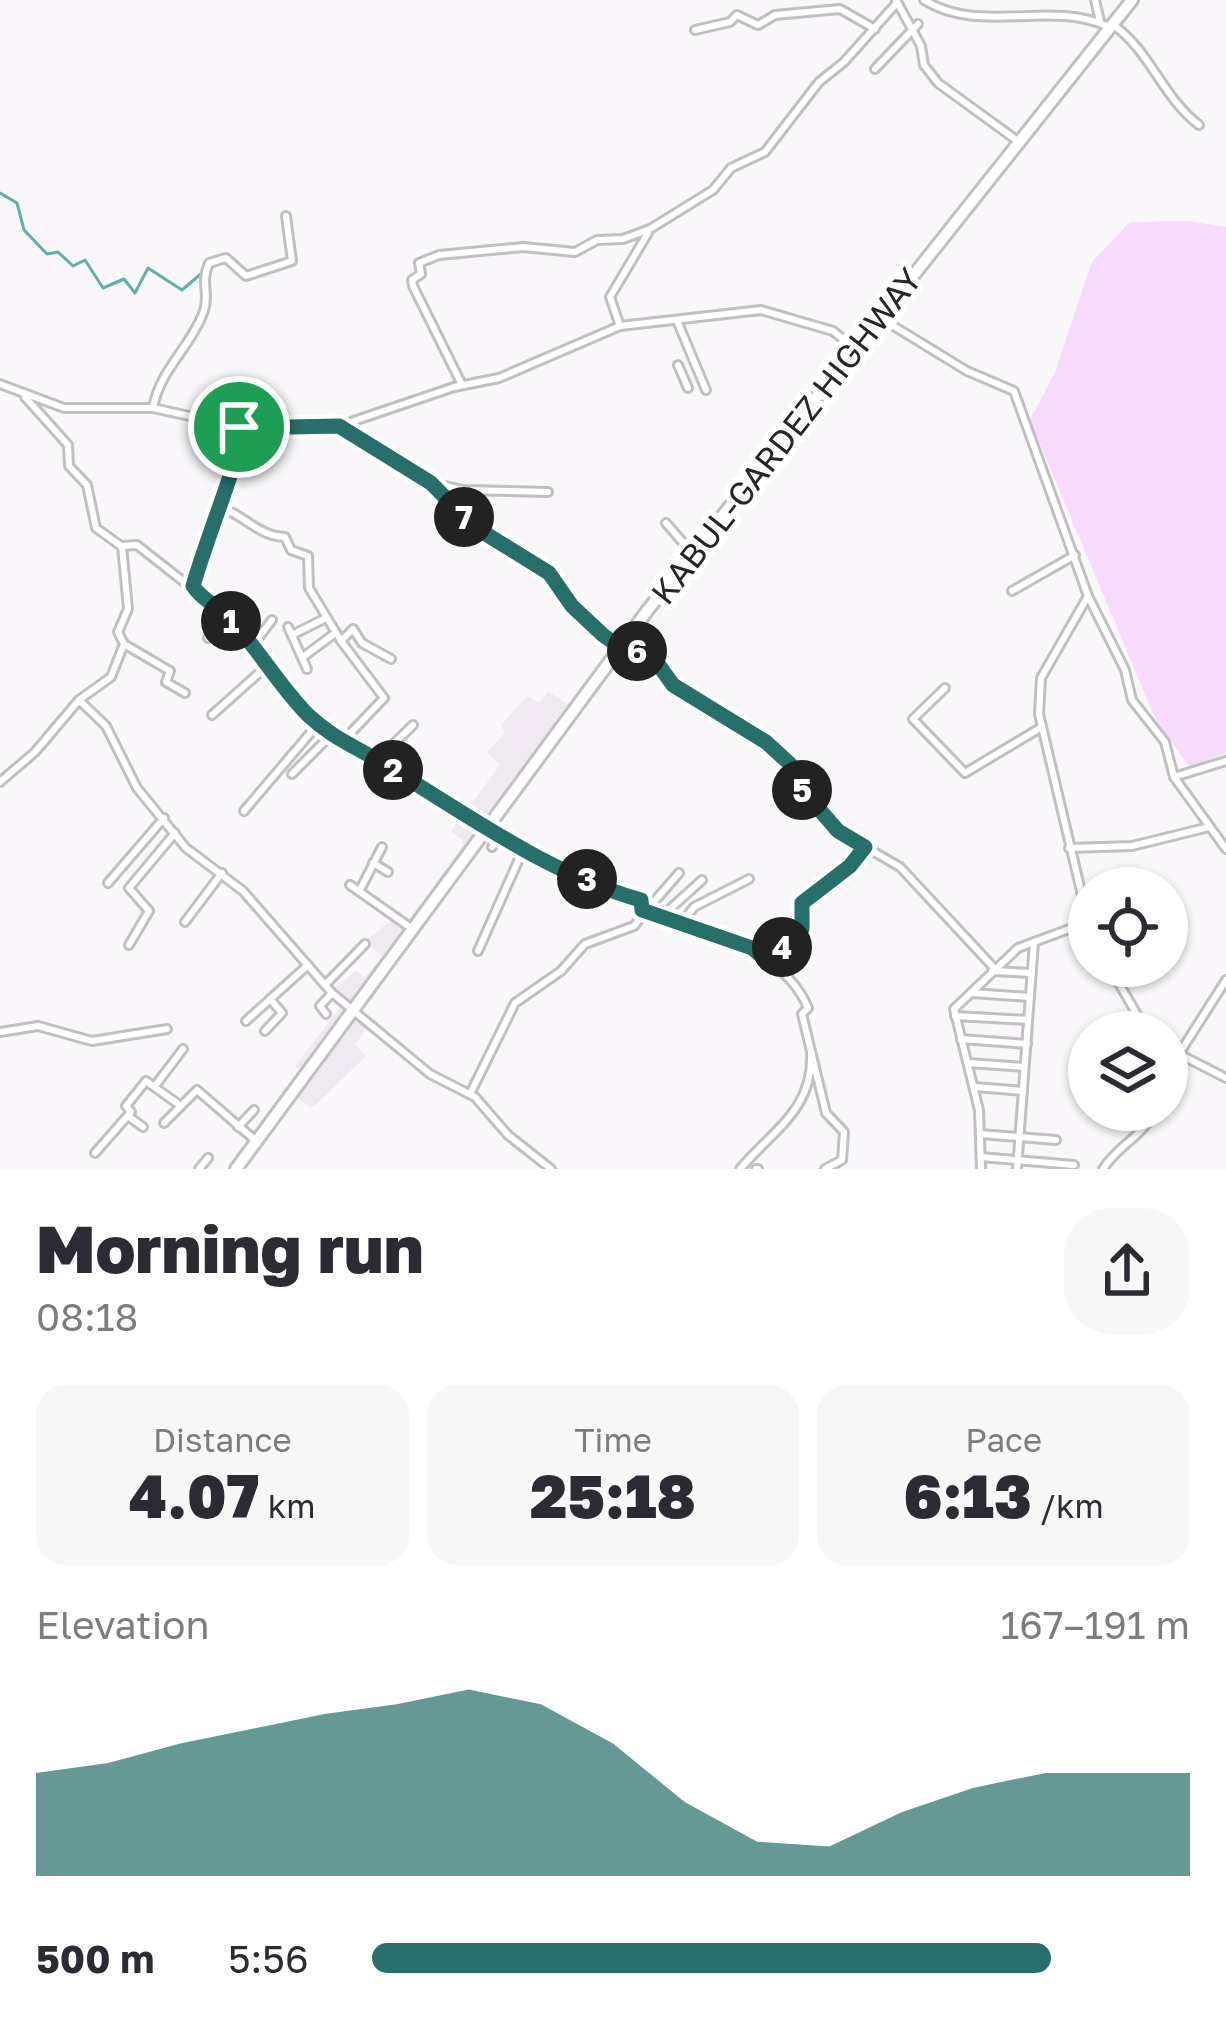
<!DOCTYPE html>
<html lang="en">
<head>
<meta charset="utf-8">
<style>
	:root { --surface:#fff; --page:#f7f7f7; --text:#2b2b33; --muted:#7c7c81; --accent:#266f6a }
	body { margin:0; font-family:"Golos Text",sans-serif; background:var(--page); color:var(--text); height:100vh; display:flex; flex-direction:column; font-size:45px; white-space:nowrap }
	* { box-sizing:border-box; margin:0 }
	p { font-size:39px; color:var(--muted) }
	.icon { flex:none; width:66px; height:66px; fill:none; stroke:currentColor; stroke-width:2; stroke-linecap:round; stroke-linejoin:round }
	.map { position:relative; height:1169px; overflow:hidden }
	.details { display:flex; flex-direction:column; background:var(--surface); flex:1 }
	.details>* { flex:none }
	.buttons { position:absolute; left:1068px; top:867px; display:grid; gap:24px }
	.buttons a { display:grid; place-items:center; width:120px; height:120px; border-radius:50%; background:var(--surface); box-shadow:0 3px 9px #0004; font-size:60px }
	.pin { position:absolute; display:grid; place-items:center; width:102px; height:102px; color:#fff; margin:-51px; border:6px solid #fff; border-radius:50%; box-shadow:0 3px 12px #0007 }
	.km { position:absolute; width:60px; height:60px; margin:-30px; border-radius:50%; background:#222; color:#fff; font-size:33px; line-height:60px; text-align:center }
	.round { display:grid; place-items:center; flex:none; width:126px; height:126px; border-radius:48px; background:var(--page) }
	.headline { display:flex; align-items:center; justify-content:space-between; height:204px; padding:0 36px }
	h1 { font-size:66px; font-weight:800; line-height:90px }
	.stats { display:grid; grid-template-columns:repeat(3,1fr); gap:18px; height:204px; padding:12px 36px }
	.stats div { display:grid; align-content:center; border-radius:30px; background:var(--page); text-align:center }
	.stats b { font-size:60px; font-weight:800 }
	.stats small { font-size:33px; font-weight:400 }
	.stats p { font-size:33px }
	.chart { height:336px; padding:24px 36px }
	.chart p { display:flex; justify-content:space-between }
	.chart svg { width:100%; height:216px; margin-top:12px; fill:var(--accent); opacity:.7 }
	ul { padding:0 36px; list-style:none; font-size:39px }
	li { display:grid; grid-template-columns:192px 144px 1fr; align-items:center; height:90px }
	li i { height:30px; border-radius:15px; background:var(--accent) }
	.map>svg:first-child { display:block }
	.built { fill:#f0e9f2 }
	.green { fill:#f7dafe }
	.lines { fill:none; stroke-linecap:round; stroke-linejoin:round }
	.stream { stroke:#5eb0a9; stroke-width:3 }
	.minor-casing { stroke:#c1bfc1; stroke-width:12 }
	.highway-casing { stroke:#c1bfc1; stroke-width:16 }
	.minor { stroke:#fff; stroke-width:6 }
	.highway { stroke:#fff; stroke-width:10 }
	.route-casing { stroke:#fff; stroke-width:24 }
	.route { stroke:#266f6a; stroke-width:15 }
	.labels { text-anchor:middle; stroke-width:12; stroke-linejoin:round; paint-order:stroke }
	.street-label { font-size:33px; fill:#262627; stroke:#fff }
</style>
</head>
<body>
<div class="map">
<svg width="1226" height="1169" viewBox="0 0 1226 1169">
	<rect width="100%" height="100%" fill="#f9f7fa"/>
	<!-- built -->
	<g class="built">
		<polygon points="548,691 570,706 305,1073 295,1066 342,1005 331,991 355,971 365,977 383,956 364,942 395,917 406,923 460,850 463,840 451,831 500,765 487,752 505,733 501,725 527,696 539,703"/>
		<polygon points="354,1012 369,1025 355,1045 366,1056 312,1108 293,1095"/>
	</g>
	<!-- green -->
	<polygon class="green" points="1187,221 1226,227 1226,753 1190,768 1155,718 1030,420 1055,372 1092,262 1130,222"/>
	<g class="lines">
		<!-- stream -->
		<polyline class="stream" points="0,193 17,203 24,230 47,254 58,252 73,266 85,260 103,288 124,279 135,293 148,268 182,290 203,272"/>
		<defs>
			<g id="minor">
				<polyline points="896,0 921,46 924,65 938,83 1019,142"/>
				<path d="M924,0c55,35 124,0 183,26"/>
				<polyline points="1095,0 1100,21"/>
				<path d="M1113,25c36,24 50,73 86,100"/>
				<polyline points="695,30 730,22 737,15 758,25 775,15 840,9 875,29"/>
				<polyline points="875,69 918,24"/>
				<polyline points="882,319 967,371 1014,391 1088,596 1125,670 1132,700 1165,742 1174,777 1226,849"/>
				<polyline points="678,323 706,390"/>
				<polyline points="620,326 610,297 648,233"/>
				<polyline points="678,365 688,388"/>
				<polyline points="0,384 64,408 153,408 244,428 339,426 454,387 499,378 620,326 761,310 833,331 855,349"/>
				<polyline points="462,385 413,286 412,280 421,274 419,263 439,255 523,247 575,252 597,240 623,239 650,229 713,190 731,168 765,152 819,82 844,62 895,5"/>
				<path d="M25,397l43,48 1,21 18,19 9,43 25,18 16,-1 89,70 79,97 36,31 162,90 26,21 85,41 27,5 1,11c56,23 140,33 166,97l-6,6 24,99 18,19 -2,28 -17,9"/>
				<path d="M153,408c7,-39 38,-61 51,-97 6,-19 -4,-27 5,-48l17,-5 20,18 46,-15 -6,-45"/>
				<polyline points="339,426 431,483 473,526 549,573 572,606 619,647 650,653 673,685 766,742 790,764 799,786 838,831 900,867 995,969"/>
				<polyline points="432,483 463,490 548,492"/>
				<path d="M216,507c27,5 40,29 69,30l6,13 17,6 1,32 32,53"/>
				<polyline points="666,523 692,553"/>
				<polyline points="193,585 218,495 235,465 232,440 239,427"/>
				<polyline points="1012,591 1075,555"/>
				<polyline points="1088,596 1041,678 1039,714 1089,925"/>
				<polyline points="288,627 307,669"/>
				<polyline points="292,635 324,619"/>
				<polyline points="208,638 226,615"/>
				<polyline points="124,644 170,671 166,682 185,693"/>
				<polyline points="252,646 272,620"/>
				<polyline points="303,657 334,634"/>
				<polyline points="945,688 913,719 965,773 1042,727"/>
				<polyline points="79,700 106,726 137,788 186,848 243,891 332,993 430,1074 475,1097 508,1135 551,1169"/>
				<polyline points="212,715 267,666"/>
				<polyline points="342,742 384,698 341,641 353,629 362,643 391,659"/>
				<polyline points="377,760 413,725"/>
				<polyline points="292,774 331,735"/>
				<polyline points="1174,777 1226,761"/>
				<polyline points="0,782 35,752 79,700 111,677 124,644 118,632 128,609 122,546"/>
				<polyline points="244,811 318,724"/>
				<polyline points="492,847 503,833"/>
				<polyline points="1069,848 1132,846 1209,827"/>
				<polyline points="373,863 388,872"/>
				<polyline points="108,883 164,818"/>
				<polyline points="350,885 411,928"/>
				<polyline points="360,890 382,847"/>
				<polyline points="642,902 653,903 679,873"/>
				<polyline points="660,918 702,880"/>
				<polyline points="185,922 222,873"/>
				<polyline points="681,924 694,907 749,879"/>
				<polyline points="129,945 149,911 129,888 175,833"/>
				<polyline points="478,951 523,850"/>
				<polyline points="764,959 802,929 802,903 864,848"/>
				<polyline points="1109,966 1147,1032"/>
				<polyline points="992,971 1031,973"/>
				<polyline points="326,984 365,944"/>
				<polyline points="972,993 1030,997"/>
				<polyline points="326,1014 320,1006 332,993"/>
				<polyline points="955,1016 1028,1020"/>
				<polyline points="246,1021 308,965"/>
				<polyline points="265,1031 282,1013 270,999"/>
				<polyline points="0,1032 38,1026 92,1041 167,1029"/>
				<polyline points="961,1039 1027,1044"/>
				<polyline points="1179,1054 1226,1078"/>
				<polyline points="968,1063 1024,1067"/>
				<polyline points="1167,1084 1179,1054 1226,980"/>
				<polyline points="155,1086 183,1049"/>
				<polyline points="975,1087 1023,1091"/>
				<polyline points="470,1094 515,1003 561,971 585,944 634,926 645,912"/>
				<polyline points="128,1116 143,1127"/>
				<polyline points="164,1123 197,1090 256,1141"/>
				<polyline points="238,1127 254,1110"/>
				<polyline points="980,1134 1056,1140"/>
				<polyline points="95,1153 131,1112 126,1106 146,1081 178,1104"/>
				<polyline points="981,1157 1074,1165"/>
				<polyline points="199,1169 208,1158"/>
				<path d="M740,1169c33,-39 74,-60 71,-117"/>
				<polyline points="756,1169 758,1169"/>
				<polyline points="981,1169 979,1110 954,1009 1018,948 1088,922"/>
				<polyline points="1017,1169 1034,942"/>
				<path d="M1103,1169c16,-25 39,-31 52,-59"/>
			</g>
			<polyline id="highway" points="236,1169 647,611 1132,0"/>
		</defs>
		<!-- minor casing -->
		<use href="#minor" class="minor-casing"/>
		<!-- highway casing -->
		<use href="#highway" class="highway-casing"/>
		<!-- minor -->
		<use href="#minor" class="minor"/>
		<!-- highway -->
		<use href="#highway" class="highway"/>
	</g>
	<g class="lines">
		<defs>
			<path id="route" d="M339,426l92,57 42,43 76,47 23,33 31,29 21,15 26,3 23,32 93,57 24,22 9,22 39,45 27,16 -15,19 -48,37v26l-38,29 -12,-10 -110,-38 -1,-10c-96,-27 -178,-89 -264,-140 -25,-15 -47,-24 -69,-45 -30,-30 -51,-69 -81,-99 -11,-11 -25,-16 -34,-30 12,-41 28,-81 41,-122 3,-10 -3,-22 4,-36z"/>
		</defs>
		<!-- route casing -->
		<use href="#route" class="route-casing"/>
		<!-- route -->
		<use href="#route" class="route"/>
	</g>
	<g class="labels">
		<!-- street labels -->
		<g class="street-label">
			<text transform="translate(786 436) rotate(-52)" y="12">KABUL-GARDEZ HIGHWAY</text>
		</g>
	</g>
</svg>
<div class="buttons">
<a><svg class="icon" aria-label="locate" viewBox="0 0 24 24"><circle cx="12" cy="12" r="6"/><path d="M12 2v4M12 18v4M2 12h4M18 12h4"/></svg></a>
<a><svg class="icon" aria-label="layers" viewBox="0 0 24 24"><path d="M12 4l9 5-9 5-9-5zM3 14l9 5 9-5"/></svg></a>
</div>
<div class="pin" style="left:239px;top:427px;background:#1e9e55"><svg class="icon" aria-label="arrive" viewBox="0 0 24 24"><path d="M6 21V4h12l-3 4 3 4H6"/></svg></div>
<b class="km" style="left:231px;top:621px">1</b>
<b class="km" style="left:393px;top:770px">2</b>
<b class="km" style="left:587px;top:879px">3</b>
<b class="km" style="left:782px;top:947px">4</b>
<b class="km" style="left:802px;top:790px">5</b>
<b class="km" style="left:637px;top:651px">6</b>
<b class="km" style="left:464px;top:517px">7</b>
</div>
<section class="details">
<div class="headline"><div><h1>Morning run</h1><p>08:18</p></div><a class="round"><svg class="icon" aria-label="share" viewBox="0 0 24 24"><path d="M12 15V3M7 8l5-5 5 5M5 13v7h14v-7"/></svg></a></div>
<div class="stats">
<div><p>Distance</p><b>4.07<small> km</small></b></div>
<div><p>Time</p><b>25:18</b></div>
<div><p>Pace</p><b>6:13<small> /km</small></b></div>
</div>
<div class="chart"><p><span>Elevation</span>167–191 m</p>
<svg viewBox="0 0 160 44" preserveAspectRatio="none"><path d="M0 44V23L10 21L20 17L30 14L40 11L50 9L60 6L70 9L80 17L90 29L100 37L110 38L120 31L130 26L140 23L150 23L160 23V44z"/></svg>
</div>
<ul>
<li><b>500 m</b>5:56<i style="width:83%"></i></li>
</ul>
</section>
</body>
</html>
